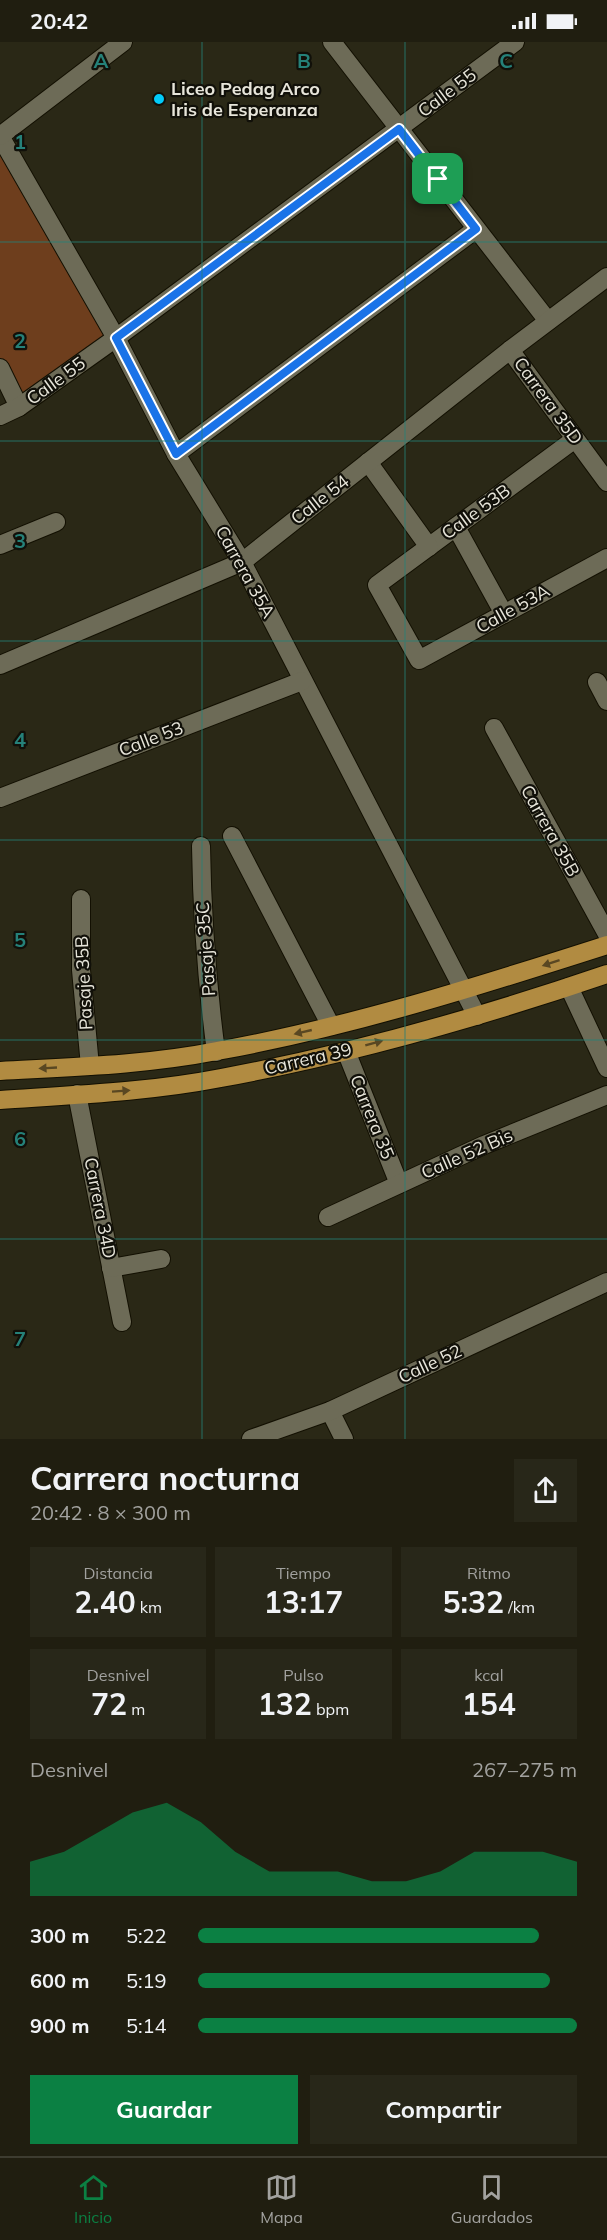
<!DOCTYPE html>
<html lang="es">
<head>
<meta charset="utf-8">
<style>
	:root { --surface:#201e10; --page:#282719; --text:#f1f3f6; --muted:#a2a29f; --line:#3d3c30; --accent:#0b8043 }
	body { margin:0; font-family:Mulish,sans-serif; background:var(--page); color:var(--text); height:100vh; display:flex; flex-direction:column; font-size:22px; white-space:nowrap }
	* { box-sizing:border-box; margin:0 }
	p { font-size:20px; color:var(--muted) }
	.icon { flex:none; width:33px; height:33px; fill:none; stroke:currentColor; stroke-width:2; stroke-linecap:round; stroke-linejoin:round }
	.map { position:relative; height:1397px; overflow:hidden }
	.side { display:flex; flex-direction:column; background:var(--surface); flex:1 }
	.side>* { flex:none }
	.pin { position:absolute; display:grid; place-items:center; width:51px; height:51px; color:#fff; margin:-26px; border-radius:12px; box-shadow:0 3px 9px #0006 }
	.round { display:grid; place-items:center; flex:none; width:63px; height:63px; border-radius:0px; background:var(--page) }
	.summary { display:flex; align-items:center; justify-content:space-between; height:102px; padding:0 30px }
	h1 { font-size:33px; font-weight:700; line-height:45px }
	.stats { display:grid; grid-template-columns:repeat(3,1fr); gap:9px; height:102px; padding:6px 30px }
	.stats div { display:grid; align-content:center; border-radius:0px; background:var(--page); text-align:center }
	.stats b { font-size:30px; font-weight:700 }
	.stats small { font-size:16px; font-weight:400 }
	.stats p { font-size:16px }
	.chart { height:168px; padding:12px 30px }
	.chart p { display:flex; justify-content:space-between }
	.chart svg { width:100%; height:108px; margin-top:6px; fill:var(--accent); opacity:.7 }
	.action { display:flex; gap:12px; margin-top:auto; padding:12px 30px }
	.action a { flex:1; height:69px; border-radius:0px; background:var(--accent); color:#fff; font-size:24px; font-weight:700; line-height:69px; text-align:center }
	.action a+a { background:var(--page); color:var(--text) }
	ul { padding:0 30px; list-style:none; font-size:20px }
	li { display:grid; grid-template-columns:96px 72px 1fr; align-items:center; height:45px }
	li i { height:15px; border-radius:8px; background:var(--accent) }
	.status { display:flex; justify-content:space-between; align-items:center; height:42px; padding:0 30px; background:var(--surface); direction:ltr }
	.status svg { height:16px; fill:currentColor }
	.tab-bar { display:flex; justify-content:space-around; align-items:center; height:84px; border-top:2px solid var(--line); background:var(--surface); font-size:16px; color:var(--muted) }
	.tab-bar a { display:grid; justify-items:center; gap:3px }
	.tab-bar .active { color:var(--accent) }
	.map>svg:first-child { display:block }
	.green { fill:#6e3e1d }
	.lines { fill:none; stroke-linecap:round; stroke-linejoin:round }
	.minor-casing { stroke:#131002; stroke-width:20 }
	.major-casing { stroke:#131002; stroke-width:20 }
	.minor { stroke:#6d6b57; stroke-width:18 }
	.major { stroke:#b18b41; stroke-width:18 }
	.oneway { fill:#594722 }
	.route-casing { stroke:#fff; stroke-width:12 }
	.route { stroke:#1a73e8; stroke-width:8 }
	.grid { fill:none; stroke:#258179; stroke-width:1.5; stroke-opacity:0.55 }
	.poi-dot { fill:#02cbf9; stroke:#111009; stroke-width:2 }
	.labels { text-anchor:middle; stroke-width:4.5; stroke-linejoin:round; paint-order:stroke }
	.poi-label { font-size:18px; font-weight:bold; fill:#e7e5da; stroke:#111009; text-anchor:start }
	.street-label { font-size:18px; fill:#e7e5da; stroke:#111009 }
	.grid-label { font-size:20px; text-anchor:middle; font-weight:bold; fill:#258179; stroke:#111009; stroke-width:4.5; stroke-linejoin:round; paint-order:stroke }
</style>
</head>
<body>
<div class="status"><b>20:42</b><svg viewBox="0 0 49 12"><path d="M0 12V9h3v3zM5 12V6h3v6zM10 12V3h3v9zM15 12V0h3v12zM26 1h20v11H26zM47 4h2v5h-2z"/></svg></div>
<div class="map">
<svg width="607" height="1397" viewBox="0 0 607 1397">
	<rect width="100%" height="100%" fill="#2a2816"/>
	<!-- green -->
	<polygon class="green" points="0,94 116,296 19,365 0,326"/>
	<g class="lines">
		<defs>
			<g id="minor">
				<polyline points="332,0 548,279"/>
				<polyline points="0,94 116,296 176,412 242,520 477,974"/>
				<polyline points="0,94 123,0"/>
				<polyline points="510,308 607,440"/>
				<polyline points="0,326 19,365"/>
				<polyline points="0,374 19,365 116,296 515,0"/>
				<polyline points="575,397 377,543 419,618 607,516"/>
				<polyline points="176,412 476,187"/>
				<polyline points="368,420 429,505"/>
				<polyline points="456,485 504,572"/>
				<polyline points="0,503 56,480"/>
				<polyline points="0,623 242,520 510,308 607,235"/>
				<polyline points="597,640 607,659"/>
				<polyline points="494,686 607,892"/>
				<polyline points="0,756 302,639"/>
				<polyline points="232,794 331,984"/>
				<path d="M201,804c1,69 6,137 15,206"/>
				<polyline points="81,857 81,928 90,1024"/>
				<polyline points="569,945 607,1026"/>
				<polyline points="346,1009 399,1142"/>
				<polyline points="77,1052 122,1280"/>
				<polyline points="328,1175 484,1103 607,1053"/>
				<polyline points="111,1226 161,1217"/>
				<polyline points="330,1369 344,1397"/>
				<polyline points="251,1397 330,1369 607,1240"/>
			</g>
			<g id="major">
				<path d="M0,1029c72,-4 146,-6 217,-20 133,-24 262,-65 390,-106"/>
				<path d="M0,1058c74,-5 149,-8 221,-22 131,-24 260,-61 386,-104"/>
			</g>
		</defs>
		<!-- minor casing -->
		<use href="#minor" class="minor-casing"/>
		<!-- major casing -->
		<use href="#major" class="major-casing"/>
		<!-- minor -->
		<use href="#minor" class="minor"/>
		<!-- major -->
		<use href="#major" class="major"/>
	</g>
	<!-- one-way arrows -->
	<defs><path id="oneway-solid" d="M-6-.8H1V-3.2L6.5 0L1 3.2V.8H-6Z" transform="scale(1.5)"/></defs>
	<g class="oneway">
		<use href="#oneway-solid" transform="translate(551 921) rotate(162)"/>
		<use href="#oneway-solid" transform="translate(303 990) rotate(167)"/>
		<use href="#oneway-solid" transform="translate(374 1001) rotate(-15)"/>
		<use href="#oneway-solid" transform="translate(48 1026) rotate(177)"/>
		<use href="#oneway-solid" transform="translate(121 1049) rotate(-4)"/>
	</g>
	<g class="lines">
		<defs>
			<polygon id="route" points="399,87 476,187 176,412 116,296"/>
		</defs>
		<!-- route casing -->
		<use href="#route" class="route-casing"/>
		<!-- route -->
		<use href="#route" class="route"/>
	</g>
	<!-- grid -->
	<path class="grid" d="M202,0v1397M405,0v1397M0,200h607M0,399h607M0,599h607M0,798h607M0,998h607M0,1197h607"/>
	<!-- markers -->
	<circle class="poi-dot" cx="159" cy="57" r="6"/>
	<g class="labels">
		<!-- poi labels -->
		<g class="poi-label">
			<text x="171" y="53">Liceo Pedag Arco<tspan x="171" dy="21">Iris de Esperanza</tspan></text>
		</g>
		<!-- street labels -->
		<g class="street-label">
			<text transform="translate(447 51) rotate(-37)" y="6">Calle 55</text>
			<text transform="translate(56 339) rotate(-36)" y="6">Calle 55</text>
			<text transform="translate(548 359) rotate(54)" y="6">Carrera 35D</text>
			<text transform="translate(320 458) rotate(-38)" y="6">Calle 54</text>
			<text transform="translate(476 470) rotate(-36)" y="6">Calle 53B</text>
			<text transform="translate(245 530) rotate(61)" y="6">Carrera 35A</text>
			<text transform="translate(513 567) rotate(-29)" y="6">Calle 53A</text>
			<text transform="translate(151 697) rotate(-21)" y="6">Calle 53</text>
			<text transform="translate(550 789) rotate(61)" y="6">Carrera 35B</text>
			<text transform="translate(206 907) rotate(-94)" y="6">Pasaje 35C</text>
			<text transform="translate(84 941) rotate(-93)" y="6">Pasaje 35B</text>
			<text transform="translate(308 1017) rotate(-13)" y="6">Carrera 39</text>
			<text transform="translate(372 1075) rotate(68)" y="6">Carrera 35</text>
			<text transform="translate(467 1112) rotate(-24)" y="6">Calle 52 Bis</text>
			<text transform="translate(100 1166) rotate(79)" y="6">Carrera 34D</text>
			<text transform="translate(430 1322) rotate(-25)" y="6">Calle 52</text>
		</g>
	</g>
	<g class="grid-label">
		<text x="101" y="26">A</text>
		<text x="304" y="26">B</text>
		<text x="506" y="26">C</text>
		<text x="20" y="107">1</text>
		<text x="20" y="306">2</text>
		<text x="20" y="506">3</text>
		<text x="20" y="705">4</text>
		<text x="20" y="905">5</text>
		<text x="20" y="1104">6</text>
		<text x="20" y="1304">7</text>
	</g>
</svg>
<div class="pin" style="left:438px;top:137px;background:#1e9e55"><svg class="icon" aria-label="arrive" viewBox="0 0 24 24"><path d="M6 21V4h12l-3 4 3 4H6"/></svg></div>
</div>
<section class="side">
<div class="summary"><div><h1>Carrera nocturna</h1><p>20:42 · 8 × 300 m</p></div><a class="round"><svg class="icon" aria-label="share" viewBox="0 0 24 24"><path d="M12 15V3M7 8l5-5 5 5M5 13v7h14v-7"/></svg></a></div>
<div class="stats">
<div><p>Distancia</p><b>2.40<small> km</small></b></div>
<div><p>Tiempo</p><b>13:17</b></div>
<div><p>Ritmo</p><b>5:32<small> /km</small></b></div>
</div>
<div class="stats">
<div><p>Desnivel</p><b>72<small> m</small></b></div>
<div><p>Pulso</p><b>132<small> bpm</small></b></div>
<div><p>kcal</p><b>154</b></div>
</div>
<div class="chart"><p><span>Desnivel</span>267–275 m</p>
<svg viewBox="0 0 160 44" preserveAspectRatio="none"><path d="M0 44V30L10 26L20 18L30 10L40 6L50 14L60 26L70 34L80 34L90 34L100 38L110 38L120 34L130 26L140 26L150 26L160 30V44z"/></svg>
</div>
<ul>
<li><b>300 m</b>5:22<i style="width:90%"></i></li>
<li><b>600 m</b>5:19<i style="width:93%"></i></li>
<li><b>900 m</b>5:14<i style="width:100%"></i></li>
</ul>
<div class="action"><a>Guardar</a><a>Compartir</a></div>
</section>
<nav class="tab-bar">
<a class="active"><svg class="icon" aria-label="home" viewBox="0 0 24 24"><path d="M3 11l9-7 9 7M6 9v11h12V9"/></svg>Inicio</a>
<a><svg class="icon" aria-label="map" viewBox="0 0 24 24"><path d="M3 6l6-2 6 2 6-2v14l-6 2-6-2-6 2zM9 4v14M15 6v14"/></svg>Mapa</a>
<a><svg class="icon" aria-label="saved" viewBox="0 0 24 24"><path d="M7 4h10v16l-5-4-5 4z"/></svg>Guardados</a>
</nav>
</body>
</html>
